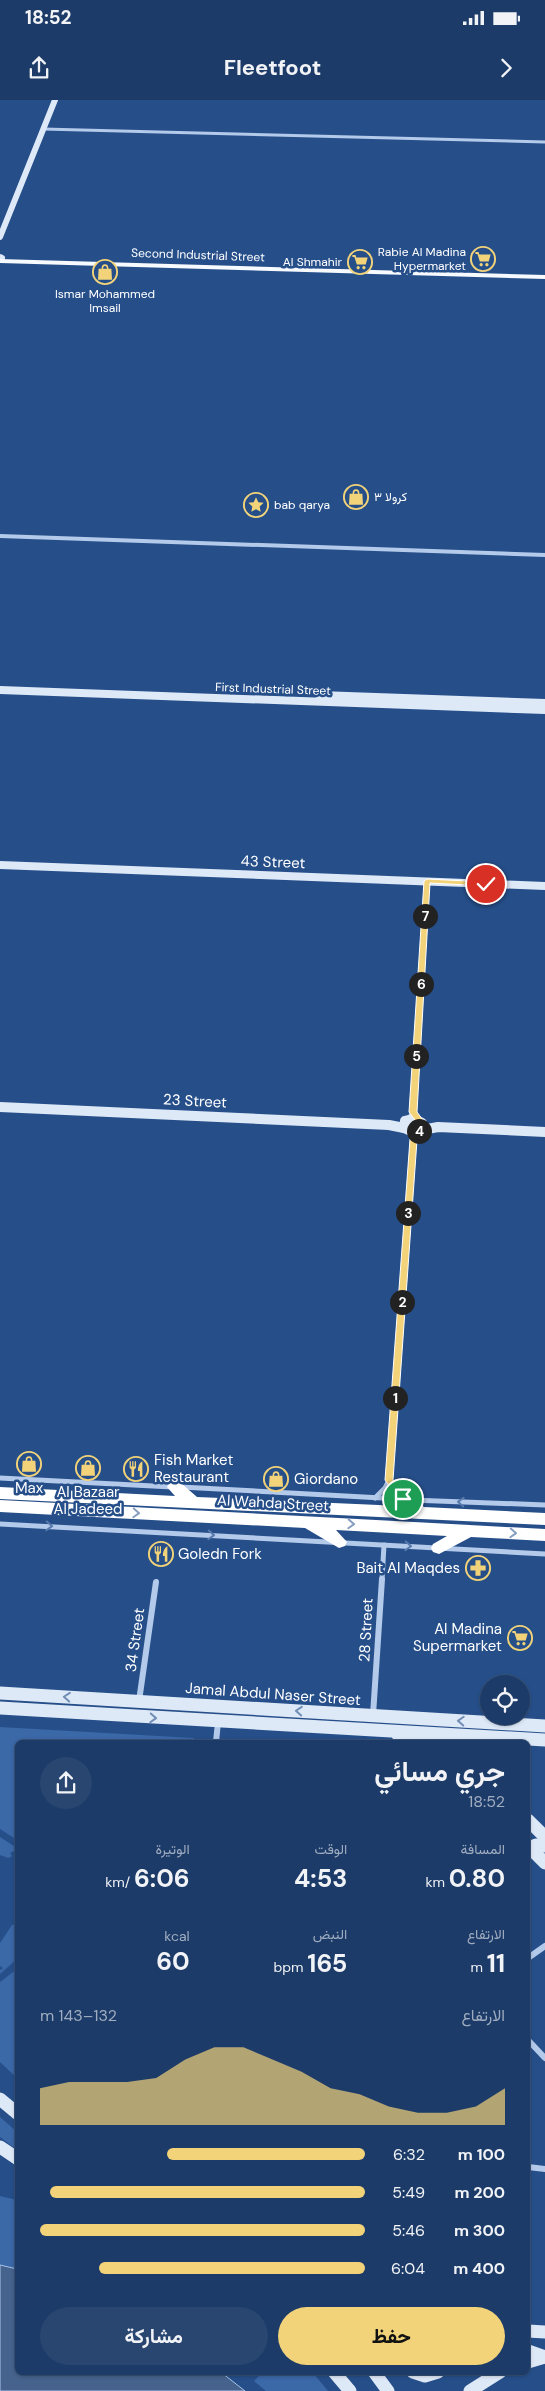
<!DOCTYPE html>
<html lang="ar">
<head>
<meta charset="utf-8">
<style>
	:root { --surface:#1c3b68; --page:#294671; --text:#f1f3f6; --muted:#a0adc0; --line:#3a557c; --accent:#f3d379 }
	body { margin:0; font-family:"DM Sans",Vazirmatn,sans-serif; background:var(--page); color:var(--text); direction:rtl; height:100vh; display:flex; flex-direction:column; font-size:19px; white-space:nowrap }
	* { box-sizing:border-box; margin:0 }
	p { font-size:16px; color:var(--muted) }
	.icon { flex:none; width:28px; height:28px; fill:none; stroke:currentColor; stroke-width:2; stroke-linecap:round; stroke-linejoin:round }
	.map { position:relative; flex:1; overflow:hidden; direction:ltr }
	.side { position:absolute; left:15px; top:1640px; width:515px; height:635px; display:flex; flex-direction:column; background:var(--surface); border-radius:8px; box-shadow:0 1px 4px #0004,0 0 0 1px var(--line); direction:rtl }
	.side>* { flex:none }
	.controls { position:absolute; left:480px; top:1575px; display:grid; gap:10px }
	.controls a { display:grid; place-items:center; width:50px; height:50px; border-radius:50%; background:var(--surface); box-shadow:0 1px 4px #0004,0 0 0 1px var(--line); font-size:25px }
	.pin { position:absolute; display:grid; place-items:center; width:42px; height:42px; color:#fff; margin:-21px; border:2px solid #fff; border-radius:50%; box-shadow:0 1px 5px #0007 }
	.km { position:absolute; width:25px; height:25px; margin:-12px; border-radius:50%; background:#222; color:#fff; font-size:14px; line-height:25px; text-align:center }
	.round { display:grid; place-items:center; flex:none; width:52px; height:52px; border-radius:26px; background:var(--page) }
	.head { display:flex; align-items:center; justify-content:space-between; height:85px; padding:0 25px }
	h1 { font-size:28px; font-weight:700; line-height:38px }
	.stats { display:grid; grid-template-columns:repeat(3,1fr); gap:8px; height:85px; padding:5px 25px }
	.stats div { display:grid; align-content:center }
	.stats b { font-size:25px; font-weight:700 }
	.stats small { font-size:14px; font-weight:400 }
	.stats p { font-size:14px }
	.chart { height:140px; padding:10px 25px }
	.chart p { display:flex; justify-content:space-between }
	.chart svg { width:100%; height:90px; margin-top:5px; fill:var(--accent); opacity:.7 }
	.cta { display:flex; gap:10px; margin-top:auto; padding:10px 25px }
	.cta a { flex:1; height:58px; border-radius:30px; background:var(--accent); color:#111; font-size:20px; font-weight:700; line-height:58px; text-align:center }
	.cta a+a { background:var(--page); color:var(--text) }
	ul { padding:0 25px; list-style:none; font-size:16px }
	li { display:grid; grid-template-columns:80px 60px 1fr; align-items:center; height:38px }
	li i { height:12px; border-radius:6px; background:var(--accent) }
	.status { display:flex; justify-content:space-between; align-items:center; height:35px; padding:0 25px; background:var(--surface); direction:ltr }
	.status svg { height:14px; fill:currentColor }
	header { display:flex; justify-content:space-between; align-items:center; height:65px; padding:0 25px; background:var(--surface); font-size:22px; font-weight:700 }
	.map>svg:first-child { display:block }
	.green { fill:#3b68a7 }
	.water { fill:#46638d; stroke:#a8c5ea }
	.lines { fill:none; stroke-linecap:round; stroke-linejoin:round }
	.street-far3 { stroke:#b4caea; stroke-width:3 }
	.street-far2 { stroke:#b4caea; stroke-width:4 }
	.street-far1 { stroke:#b4caea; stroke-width:5 }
	.street { stroke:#b4caea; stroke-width:6 }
	.secondary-far3 { stroke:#dee9f8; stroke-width:6 }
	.secondary-far2 { stroke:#dee9f8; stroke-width:8 }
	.secondary-far1 { stroke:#dee9f8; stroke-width:10 }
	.secondary { stroke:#dee9f8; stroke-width:13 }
	.primary { fill:#f7fafe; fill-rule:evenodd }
	.highway { fill:#fff; fill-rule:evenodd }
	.oneway { stroke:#587aac }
	.oneway2 { stroke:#889ebf }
	.oneway3 { stroke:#708db6 }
	.route { fill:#f3d379; stroke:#fff }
	.labels { text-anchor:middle; stroke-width:5; stroke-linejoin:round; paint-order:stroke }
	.far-poi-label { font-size:12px; fill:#fff; stroke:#264f8a; text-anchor:end }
	.far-street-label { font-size:12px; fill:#fff; stroke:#264f8a }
	.street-label { font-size:15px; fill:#fff; stroke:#264f8a }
	.poi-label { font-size:15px; fill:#fff; stroke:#264f8a; text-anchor:start }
</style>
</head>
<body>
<div class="status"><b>18:52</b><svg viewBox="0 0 49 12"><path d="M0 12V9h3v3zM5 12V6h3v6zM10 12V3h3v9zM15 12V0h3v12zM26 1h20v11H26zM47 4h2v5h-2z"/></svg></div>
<header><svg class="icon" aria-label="forward" viewBox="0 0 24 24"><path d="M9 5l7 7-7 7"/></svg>Fleetfoot<svg class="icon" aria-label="share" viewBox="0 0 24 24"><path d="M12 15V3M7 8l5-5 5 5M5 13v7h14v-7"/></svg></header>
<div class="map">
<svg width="545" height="2291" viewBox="0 0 545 2291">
	<rect width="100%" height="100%" fill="#264f8a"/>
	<!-- green -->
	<g class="green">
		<polygon points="0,1627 193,1638 198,1641 18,1642 17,1740 0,1729"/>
		<polygon points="0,1737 17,1748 17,1754 14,1751 10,1753 12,1756 8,1758 0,1755"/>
		<polygon points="17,1824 17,1859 0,1874 0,1870 3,1868 0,1866 0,1843 12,1825"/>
		<polygon points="17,1869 17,1978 0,1962 0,1882"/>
		<polygon points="0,2017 17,2032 17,2050 0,2037"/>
		<polygon points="0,2096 17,2100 17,2169 0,2165"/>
		<polygon points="263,2272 313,2273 328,2291 266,2291 254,2281"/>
	</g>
	<!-- water -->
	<polygon class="water" points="0,2165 17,2169 18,2272 222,2273 245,2291 0,2291"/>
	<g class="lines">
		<!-- street-far3 -->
		<polyline class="street-far3" points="43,29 545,42"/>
		<!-- street-far2 -->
		<g class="street-far2">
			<polyline points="0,436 545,455"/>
			<polyline points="423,854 427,781"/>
		</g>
		<!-- street-far1 -->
		<g class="street-far1">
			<polyline points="409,1019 413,1012 423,853"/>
			<polyline points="0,1378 172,1387"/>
			<polyline points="389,1380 403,1399"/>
			<polyline points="181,1387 400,1399"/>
			<polyline points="375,1398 385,1388 389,1380 413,1039 419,1032"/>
			<polyline points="411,1400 545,1405"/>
			<polyline points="0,1424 545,1454"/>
			<polyline points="382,1480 384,1445"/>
		</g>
		<!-- street -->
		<g class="street">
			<polyline points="139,1601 156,1482"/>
			<polyline points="373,1615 382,1479"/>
			<polyline points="216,1642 218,1622"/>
			<polyline points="528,1858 545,1846"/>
			<polyline points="528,1940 545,1958"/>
			<polyline points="528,2067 545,2069"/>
		</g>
		<!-- secondary-far3 -->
		<g class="secondary-far3">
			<polyline points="0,137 55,0"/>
			<polyline points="0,157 2,158"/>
		</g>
		<!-- secondary-far2 -->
		<g class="secondary-far2">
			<polyline points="0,590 545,610"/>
			<polyline points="319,595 545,603"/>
			<polyline points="0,765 545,786"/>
		</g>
		<!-- secondary-far1 -->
		<g class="secondary-far1">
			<polyline points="0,1007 389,1025 404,1028"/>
			<polygon points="414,1019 422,1023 422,1030 413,1032 404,1028 405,1021"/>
			<polyline points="422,1030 438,1027 545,1032"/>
		</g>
		<!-- secondary -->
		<g class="secondary">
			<polyline points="0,1593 545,1626"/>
			<polyline points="0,1608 545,1640"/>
			<polyline points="398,1635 415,1642"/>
			<polyline points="528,1720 545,1737"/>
			<polyline points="528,1746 545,1763"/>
			<polyline points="529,1748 536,1745 545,1746"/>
			<polyline points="0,1999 18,2014"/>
			<polyline points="0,2047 18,2059"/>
			<polyline points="528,2231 545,2232"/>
			<polyline points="528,2251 545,2257"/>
			<polyline points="528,2262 545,2257"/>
			<polyline points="334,2272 350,2291"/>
			<polyline points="374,2272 388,2291"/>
			<polyline points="413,2272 425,2276 438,2272"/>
			<polyline points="470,2291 500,2272"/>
		</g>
		<!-- primary -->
		<polygon class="primary" points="0,159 545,175 545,179 0,163"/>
		<!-- highway -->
		<g class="highway">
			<path d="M175,1381l6,2 16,14 204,9 -6,-7 2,-4c12,-3 19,5 27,12l121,6v12l-545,-26v-12l175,9 -8,-9 2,-4z"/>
			<polygon points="0,1400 545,1429 545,1441 471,1437 439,1454 433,1452 431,1448 433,1444 447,1436 336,1430 347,1442 345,1446 339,1448 305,1428 0,1412"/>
		</g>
	</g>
	<!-- one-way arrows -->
	<defs><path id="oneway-chevron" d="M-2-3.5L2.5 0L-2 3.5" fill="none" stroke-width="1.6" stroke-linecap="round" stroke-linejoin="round" transform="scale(1.25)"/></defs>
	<g class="oneway">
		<use href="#oneway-chevron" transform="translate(461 1402) rotate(-177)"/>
		<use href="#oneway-chevron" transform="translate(49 1426) rotate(3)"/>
		<use href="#oneway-chevron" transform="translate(211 1435) rotate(3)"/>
		<use href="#oneway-chevron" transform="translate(408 1446) rotate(3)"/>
	</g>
	<g class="oneway2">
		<use href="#oneway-chevron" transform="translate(136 1413) rotate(3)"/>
		<use href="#oneway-chevron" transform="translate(351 1424) rotate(3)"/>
		<use href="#oneway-chevron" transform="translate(513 1433) rotate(3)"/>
	</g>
	<g class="oneway3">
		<use href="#oneway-chevron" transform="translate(67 1597) rotate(-176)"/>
		<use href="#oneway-chevron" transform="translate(299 1611) rotate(-176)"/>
		<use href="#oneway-chevron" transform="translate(153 1618) rotate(3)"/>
		<use href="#oneway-chevron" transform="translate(461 1621) rotate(-177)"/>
	</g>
	<!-- route -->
	<polygon class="route" points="427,779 486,782 489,784 486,786 430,783 417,1012 428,1027 417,1040 393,1380 408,1399 403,1402 400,1401 385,1380 410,1039 420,1027 409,1012 424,781"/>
	<!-- icons -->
	<defs>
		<symbol id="supermarket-ring" viewBox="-11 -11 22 22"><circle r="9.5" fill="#264f8a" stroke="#f3d379" stroke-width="1.5"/><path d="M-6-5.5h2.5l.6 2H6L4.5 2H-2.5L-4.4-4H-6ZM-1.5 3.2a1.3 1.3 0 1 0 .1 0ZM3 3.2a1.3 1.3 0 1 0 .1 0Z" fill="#f3d379"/></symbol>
		<symbol id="shop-ring" viewBox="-11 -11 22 22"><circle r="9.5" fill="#264f8a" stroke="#f3d379" stroke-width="1.5"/><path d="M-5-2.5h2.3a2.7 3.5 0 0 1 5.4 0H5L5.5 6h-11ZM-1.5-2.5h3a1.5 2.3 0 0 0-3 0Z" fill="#f3d379"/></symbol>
		<symbol id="sight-ring" viewBox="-11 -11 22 22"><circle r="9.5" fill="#264f8a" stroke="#f3d379" stroke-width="1.5"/><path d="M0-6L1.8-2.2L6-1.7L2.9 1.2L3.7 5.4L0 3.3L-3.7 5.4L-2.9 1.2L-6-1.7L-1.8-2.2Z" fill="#f3d379"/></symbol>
		<symbol id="restaurant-ring" viewBox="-11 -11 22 22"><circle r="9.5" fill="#264f8a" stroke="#f3d379" stroke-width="1.5"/><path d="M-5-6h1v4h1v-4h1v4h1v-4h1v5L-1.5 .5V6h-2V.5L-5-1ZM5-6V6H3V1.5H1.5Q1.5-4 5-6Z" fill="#f3d379"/></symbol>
		<symbol id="pharmacy-ring" viewBox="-11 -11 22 22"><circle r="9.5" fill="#264f8a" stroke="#f3d379" stroke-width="1.5"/><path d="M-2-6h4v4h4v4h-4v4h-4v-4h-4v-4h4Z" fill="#f3d379"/></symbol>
	</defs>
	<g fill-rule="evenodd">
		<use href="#supermarket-ring" x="469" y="145" width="28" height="28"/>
		<use href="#supermarket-ring" x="346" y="148" width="28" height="28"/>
		<use href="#shop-ring" x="91" y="158" width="28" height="28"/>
		<use href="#shop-ring" x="342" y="383" width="28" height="28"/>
		<use href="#sight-ring" x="242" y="391" width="28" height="28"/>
		<use href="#shop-ring" x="15" y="1350" width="28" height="28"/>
		<use href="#shop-ring" x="74" y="1354" width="28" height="28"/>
		<use href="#restaurant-ring" x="122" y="1355" width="28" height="28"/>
		<use href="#shop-ring" x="262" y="1365" width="28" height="28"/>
		<use href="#restaurant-ring" x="147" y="1440" width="28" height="28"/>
		<use href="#pharmacy-ring" x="464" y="1454" width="28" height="28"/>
		<use href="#supermarket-ring" x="506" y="1524" width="28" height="28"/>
	</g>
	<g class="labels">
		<!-- far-poi labels -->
		<g class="far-poi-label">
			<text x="466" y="156">Rabie Al Madina<tspan x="466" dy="14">Hypermarket</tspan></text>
			<text x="342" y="166">Al Shmahir</text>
			<text x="105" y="198" text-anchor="middle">Ismar Mohammed<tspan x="105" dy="14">Imsail</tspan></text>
			<text x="374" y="401" text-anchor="start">كرولا ٣</text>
			<text x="274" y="409" text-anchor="start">bab qarya</text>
		</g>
		<!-- far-street labels -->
		<g class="far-street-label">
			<text transform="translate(198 155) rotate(2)" y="4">Second Industrial Street</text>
			<text transform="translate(273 589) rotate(2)" y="4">First Industrial Street</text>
		</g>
		<!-- street labels -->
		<g class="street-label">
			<text transform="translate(273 762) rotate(2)" y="5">43 Street</text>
			<text transform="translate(195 1001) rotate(3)" y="5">23 Street</text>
			<text transform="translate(273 1403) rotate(3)" y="5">Al Wahda Street</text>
			<text transform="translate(366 1530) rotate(-87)" y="5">28 Street</text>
			<text transform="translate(135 1540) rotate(-82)" y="5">34 Street</text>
			<text transform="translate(273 1594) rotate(4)" y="5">Jamal Abdul Naser Street</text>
		</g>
		<!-- poi labels -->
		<g class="poi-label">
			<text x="154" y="1365">Fish Market<tspan x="154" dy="17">Restaurant</tspan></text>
			<text x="294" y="1384">Giordano</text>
			<text x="29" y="1393" text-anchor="middle">Max</text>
			<text x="88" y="1397" text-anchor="middle">Al Bazaar<tspan x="88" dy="17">Al Jadeed</tspan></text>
			<text x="178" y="1459">Goledn Fork</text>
			<text x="460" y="1473" text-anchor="end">Bait Al Maqdes</text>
			<text x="502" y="1534" text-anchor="end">Al Madina<tspan x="502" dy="17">Supermarket</tspan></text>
		</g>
	</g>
</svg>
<div class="controls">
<a><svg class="icon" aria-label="locate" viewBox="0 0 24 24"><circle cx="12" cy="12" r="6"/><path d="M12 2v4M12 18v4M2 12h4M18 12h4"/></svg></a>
</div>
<div class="pin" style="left:403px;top:1399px;background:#1e9e55"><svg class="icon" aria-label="arrive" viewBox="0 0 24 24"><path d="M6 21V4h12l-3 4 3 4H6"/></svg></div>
<div class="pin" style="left:486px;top:784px;background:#d93025"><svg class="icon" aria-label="check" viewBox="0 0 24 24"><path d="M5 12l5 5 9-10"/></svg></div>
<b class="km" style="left:395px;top:1298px">1</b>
<b class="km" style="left:402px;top:1202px">2</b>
<b class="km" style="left:408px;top:1113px">3</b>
<b class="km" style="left:419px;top:1031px">4</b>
<b class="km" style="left:416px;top:956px">5</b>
<b class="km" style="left:421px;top:884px">6</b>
<b class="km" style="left:425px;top:816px">7</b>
<section class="side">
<div class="head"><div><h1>جري مسائي</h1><p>18:52</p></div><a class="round"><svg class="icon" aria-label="share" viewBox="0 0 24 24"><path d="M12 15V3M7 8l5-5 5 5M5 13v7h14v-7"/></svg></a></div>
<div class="stats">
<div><p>المسافة</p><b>0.80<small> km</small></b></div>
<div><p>الوقت</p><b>4:53</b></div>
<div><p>الوتيرة</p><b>6:06<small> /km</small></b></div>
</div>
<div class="stats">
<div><p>الارتفاع</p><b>11<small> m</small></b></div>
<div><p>النبض</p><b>165<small> bpm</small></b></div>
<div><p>kcal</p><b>60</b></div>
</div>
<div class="chart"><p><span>الارتفاع</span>132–143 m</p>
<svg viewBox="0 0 160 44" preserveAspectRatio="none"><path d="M0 44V26L10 23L20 23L30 23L40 21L50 12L60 6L70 6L80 12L90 18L100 26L110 29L120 35L130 38L140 38L150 35L160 26V44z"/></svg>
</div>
<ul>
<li><b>100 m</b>6:32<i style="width:61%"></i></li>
<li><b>200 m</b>5:49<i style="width:97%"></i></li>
<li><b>300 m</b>5:46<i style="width:100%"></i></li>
<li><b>400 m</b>6:04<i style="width:82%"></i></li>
</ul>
<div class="cta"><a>حفظ</a><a>مشاركة</a></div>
</section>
</div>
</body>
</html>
